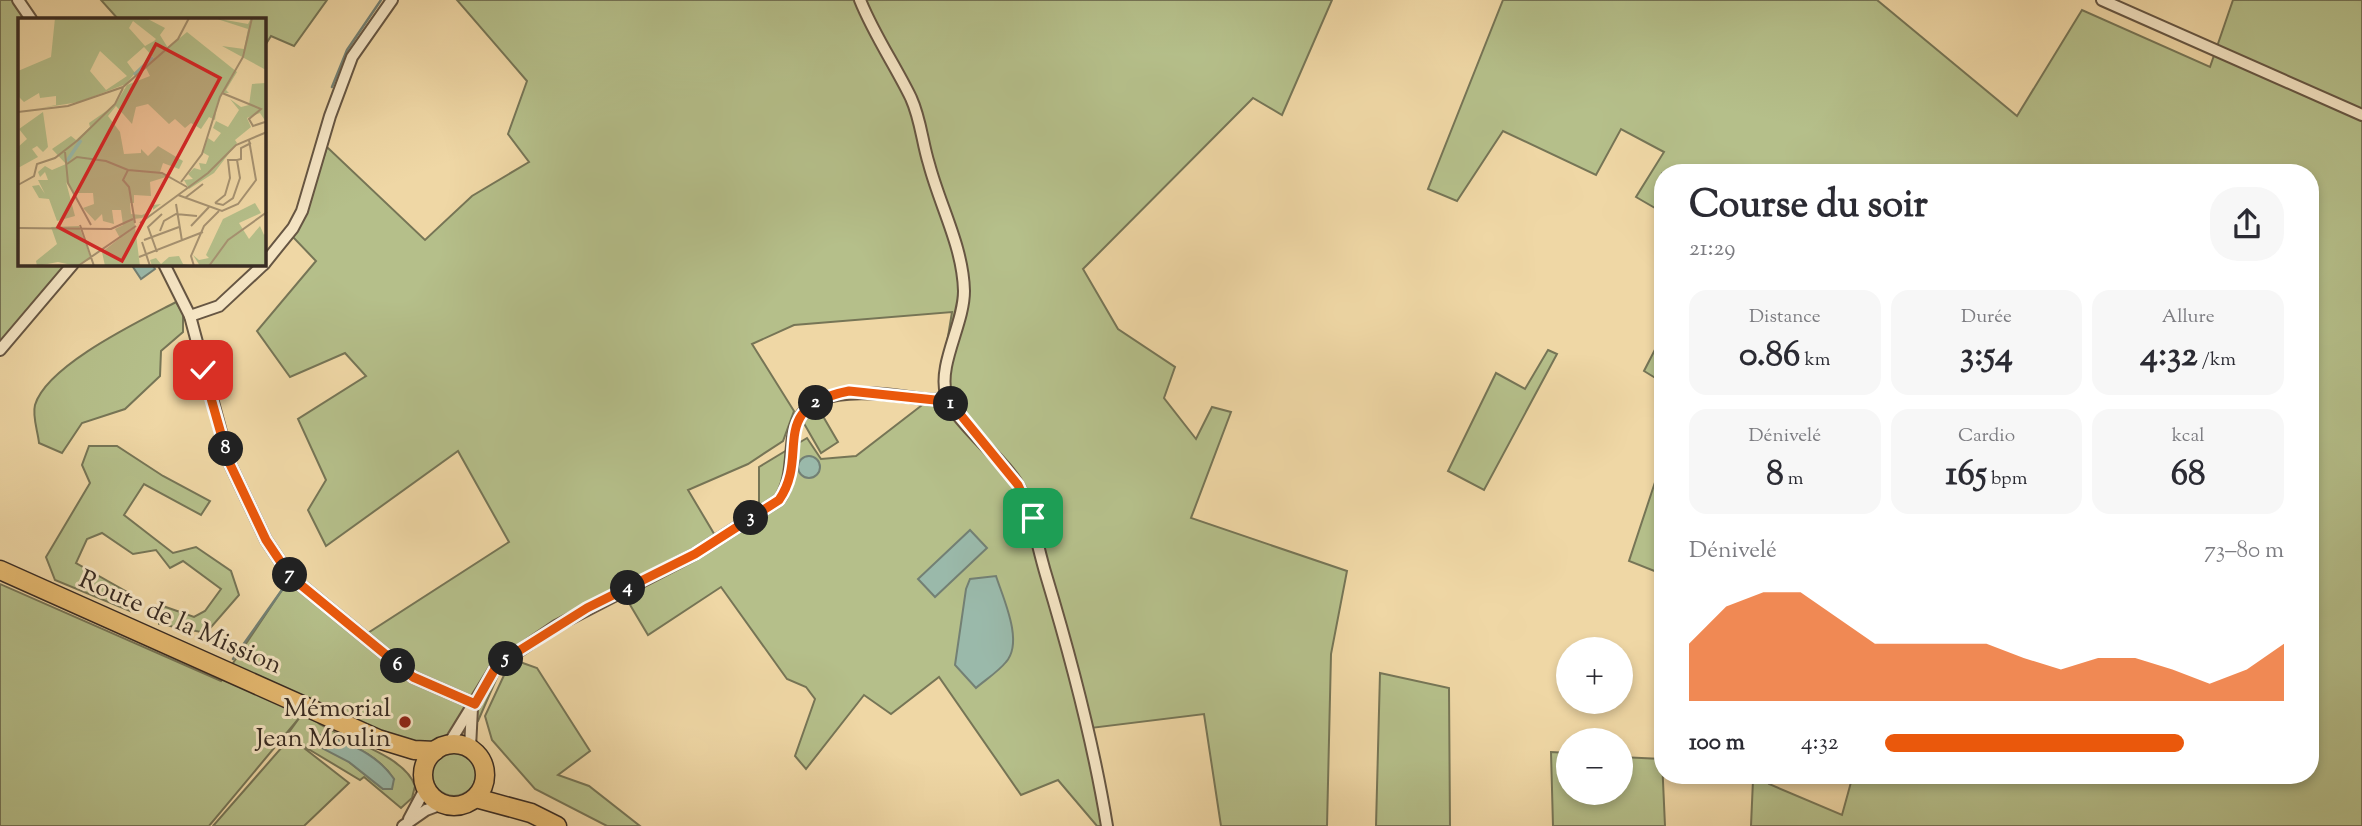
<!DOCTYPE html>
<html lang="fr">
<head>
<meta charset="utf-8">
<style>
	:root { --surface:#fff; --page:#f7f7f7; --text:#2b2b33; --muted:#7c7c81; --accent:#ea580c }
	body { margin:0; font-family:"Sorts Mill Goudy",serif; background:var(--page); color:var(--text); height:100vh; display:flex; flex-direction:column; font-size:26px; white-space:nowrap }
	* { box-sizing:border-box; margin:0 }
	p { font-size:23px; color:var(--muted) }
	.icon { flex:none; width:38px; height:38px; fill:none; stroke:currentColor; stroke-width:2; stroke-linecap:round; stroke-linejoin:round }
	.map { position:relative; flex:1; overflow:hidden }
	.sheet { position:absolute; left:1654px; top:164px; width:665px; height:620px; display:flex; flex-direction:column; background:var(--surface); border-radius:28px; box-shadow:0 4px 10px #0003 }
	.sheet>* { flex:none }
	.fabs { position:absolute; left:1556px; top:637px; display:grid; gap:14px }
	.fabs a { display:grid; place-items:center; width:77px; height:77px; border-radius:50%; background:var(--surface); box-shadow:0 4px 10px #0003; font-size:35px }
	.pin { position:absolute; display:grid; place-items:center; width:60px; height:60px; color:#fff; margin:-30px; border-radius:14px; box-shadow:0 4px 10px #0006 }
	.km { position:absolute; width:35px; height:35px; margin:-18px; border-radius:50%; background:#222; color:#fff; font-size:19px; line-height:35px; text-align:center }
	.round { display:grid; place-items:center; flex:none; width:74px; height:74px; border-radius:28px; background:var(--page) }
	.overview { display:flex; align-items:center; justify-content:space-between; height:119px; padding:0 35px }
	h1 { font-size:38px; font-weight:700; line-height:52px }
	.stats { display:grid; grid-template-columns:repeat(3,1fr); gap:10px; height:119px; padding:7px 35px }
	.stats div { display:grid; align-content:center; border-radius:18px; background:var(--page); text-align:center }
	.stats b { font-size:35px; font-weight:700 }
	.stats small { font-size:19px; font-weight:400 }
	.stats p { font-size:19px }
	.chart { height:196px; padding:14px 35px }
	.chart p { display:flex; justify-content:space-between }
	.chart svg { width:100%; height:126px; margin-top:7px; fill:var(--accent); opacity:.7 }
	ul { padding:0 35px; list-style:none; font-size:23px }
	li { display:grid; grid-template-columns:112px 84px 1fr; align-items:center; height:52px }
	li i { height:18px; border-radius:9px; background:var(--accent) }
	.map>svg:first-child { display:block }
	.green { fill:#b5bf8a; stroke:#767556; stroke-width:2; fill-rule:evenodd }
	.water { fill:#9ab9aa; stroke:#738074; stroke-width:2 }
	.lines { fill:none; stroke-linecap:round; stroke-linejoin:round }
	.stream { stroke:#738074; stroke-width:2.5 }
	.minor-casing { stroke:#665643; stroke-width:14 }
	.primary-casing { stroke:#382b22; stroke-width:21 }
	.minor { stroke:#f5e5c4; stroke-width:10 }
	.primary { stroke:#e8bc72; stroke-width:18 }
	.route-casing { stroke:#fff; stroke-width:14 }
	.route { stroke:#ea580c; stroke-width:9 }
	.poi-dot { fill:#8f2418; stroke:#f5e5c4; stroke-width:2.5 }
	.labels { text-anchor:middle; stroke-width:6; stroke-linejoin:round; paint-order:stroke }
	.street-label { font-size:26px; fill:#382b22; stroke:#f5e5c4 }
	.poi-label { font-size:26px; fill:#382b22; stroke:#f5e5c4; text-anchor:end }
	.inset-river { fill:none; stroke:#9ab9aa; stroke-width:3.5 }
	.inset-road { fill:none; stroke:#a69271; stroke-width:2 }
	.view { fill:#d62828; fill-opacity:0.15; stroke:#d62828; stroke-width:3.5 }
	.inset-edge { fill:none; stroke:#382b22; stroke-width:3.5 }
</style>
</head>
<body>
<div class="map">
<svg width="2362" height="826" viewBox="0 0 2362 826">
	<rect width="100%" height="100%" fill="#efd7a5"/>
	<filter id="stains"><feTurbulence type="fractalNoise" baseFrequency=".00286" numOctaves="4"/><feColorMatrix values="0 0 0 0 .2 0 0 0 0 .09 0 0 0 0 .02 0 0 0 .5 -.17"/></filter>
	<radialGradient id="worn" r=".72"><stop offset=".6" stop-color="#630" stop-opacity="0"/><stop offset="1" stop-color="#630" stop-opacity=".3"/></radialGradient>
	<!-- green -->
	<g class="green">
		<polygon points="0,0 12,0 24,19 19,19 19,264 68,264 0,345"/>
		<polygon points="101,0 327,0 294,46 271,36 264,47 264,19 118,19"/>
		<path d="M457,0h875l-50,115 -29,-17 -170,171 35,60 57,38 -11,31 32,41 16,-32 19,5 -40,106 156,53 -16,83 -4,172h-106l-17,-112 -114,14 16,98h-9l-39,-46 -37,15 -82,-118 -48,37 -27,-19 -58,74 -11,-13 20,-57 -9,-12 -19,-8 -66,-92 -73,48 -25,-42 -66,35 -55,38 -24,55 -56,30 -104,-28c26,17 87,32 97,63l-3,12 -11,10 -37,-31 -4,3 -65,-39 54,42 -45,43h-91l77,-88 -3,-3 13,-18 -91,109h-209v-242l221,97 67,-100 72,57 149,-96 -51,-91 -132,95 -18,-36 18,-30 -28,-61 68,-43 -21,-23 -55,24 -33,-46 59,-70 -25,-26 14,-20 22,-68 98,93 47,-44 57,-34 -21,-28 19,-53zM952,312l-13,80 -83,64 -35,3 -14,-21 -48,29v49l-40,26 -31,-52 60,-26 35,-23 11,-30 -42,-67 42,-19zM326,734c27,12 51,20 68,45l-11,10 -34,-27z"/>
		<polygon points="1503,0 1877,0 2017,116 2082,10 2210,67 2233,0 2362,0 2362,826 1751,826 1753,780 1743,775 1771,775 1769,784 1842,815 1853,775 2310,775 2310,173 1662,173 1662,212 1636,197 1664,152 1621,129 1596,175 1503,131 1457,201 1428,189"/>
		<path d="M176,302l7,12v18l-22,19 -1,25 -35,33 -43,14 -20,30 -23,-10c-1,-11 -7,-27 -4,-38 12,-40 105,-84 141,-103z"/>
		<polygon points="1662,336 1662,382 1644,371"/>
		<polygon points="1548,350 1557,354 1484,490 1448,471 1496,373 1525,389"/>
		<polygon points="817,406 838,442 821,453 802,420"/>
		<polygon points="89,446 117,446 163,476 210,501 201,515 144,484 124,515 173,553 196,547 231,571 239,595 206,633 159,624 160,605 194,617 205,611 221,589 183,561 170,568 156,550 133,554 102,533 87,539 76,563 129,593 130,611 55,580 46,557 90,483 82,465"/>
		<polygon points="1662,461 1662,574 1629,561"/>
		<polygon points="520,662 537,668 590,751 558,775 589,786 640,826 607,826 535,789 492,740 485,716 506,671"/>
		<polygon points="1380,673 1449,688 1450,826 1376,826"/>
		<polygon points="1551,752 1568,753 1568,793 1620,793 1621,757 1662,759 1665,826 1553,826"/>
		<circle cx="454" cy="774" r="22"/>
	</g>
	<!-- water -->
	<g class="water">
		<polygon points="131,264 152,264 155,269 141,279"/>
		<circle cx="809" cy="467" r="11"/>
		<polygon points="970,530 987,548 935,597 918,579"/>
		<path d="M996,576c7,22 28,66 10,86 -8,10 -21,18 -30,26l-21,-23 11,-76 4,-10z"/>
		<path d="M326,734c27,12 51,20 68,45l-2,10h-9l-34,-27 -33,-17 1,-9z"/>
	</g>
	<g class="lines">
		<!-- stream -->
		<g class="stream">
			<polyline points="332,87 347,50 381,0"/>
			<polyline points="233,659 289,580"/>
		</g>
		<defs>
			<g id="minor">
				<polyline points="18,0 31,19"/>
				<path d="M860,0c14,35 35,65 51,98 10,22 11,44 18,66 11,42 34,83 35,127 0,33 -26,73 -18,103 5,25 61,67 74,95 13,28 17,56 26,86 25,83 47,165 61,251"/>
				<polyline points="2102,0 2362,115"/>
				<polyline points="164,264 190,316 229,462 266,540 290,576 413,677 475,704"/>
				<polyline points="264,264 293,228 302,211 330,116 352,57 392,0"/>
				<polyline points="190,316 219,306 264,264"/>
				<polyline points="0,350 73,264"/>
				<path d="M448,745l48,-78 60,-41 139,-72 84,-54c13,-18 11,-42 14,-63 9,-64 100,-40 142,-37l11,-3"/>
				<polyline points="470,748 472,708"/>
				<polyline points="409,819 426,787"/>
				<polyline points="403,826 426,810 442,804"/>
			</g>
			<g id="primary">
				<polyline points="0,570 378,739 414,750 435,751"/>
				<circle cx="454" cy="775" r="31"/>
				<polyline points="476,798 531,813 557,826"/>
			</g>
		</defs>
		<!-- minor casing -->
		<use href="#minor" class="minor-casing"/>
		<!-- primary casing -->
		<use href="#primary" class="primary-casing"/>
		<!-- minor -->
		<use href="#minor" class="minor"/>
		<!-- primary -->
		<use href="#primary" class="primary"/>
	</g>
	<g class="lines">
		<defs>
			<path id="route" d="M203,370l26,92 37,78 24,36 123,101 62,27 21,-37 21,-15 70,-44 108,-54 84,-54c32,-46 -14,-92 70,-109l86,9 11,-3 72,88 15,33"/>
		</defs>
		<!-- route casing -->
		<use href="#route" class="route-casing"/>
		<!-- route -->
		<use href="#route" class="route"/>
	</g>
	<!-- markers -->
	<circle class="poi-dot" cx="405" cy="722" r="7"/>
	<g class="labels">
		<!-- street labels -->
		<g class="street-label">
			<text transform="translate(181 621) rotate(24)" y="9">Route de la Mission</text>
		</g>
		<!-- poi labels -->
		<g class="poi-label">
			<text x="391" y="716">Mémorial<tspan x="391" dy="30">Jean Moulin</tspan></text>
		</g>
	</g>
	<!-- overview -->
	<g transform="translate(18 18)">
		<rect width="248" height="248" fill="#efd7a5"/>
		<path d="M37,0h91l19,10 -5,7 8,13 19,-16 50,40 -11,18 3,3h-7l-5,11 -2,16 -6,-3 -8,12 -10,-6 -6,5 -10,-9 -6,5 -21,-20 -12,3 -4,17 -16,-18 -8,10 12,16 4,22 17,-1v-4l7,7 10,-10 25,15 -4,8 -16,-6 -3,9 9,4 -19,6 1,14 -17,-1v8h-4l1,11 11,1 11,-5v-5l8,-1 -19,14 -8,1 6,47h-35l-3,-14 18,-14 -5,-9 8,-4 -2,-15h-9l2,14 -11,-3 -1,-7 -7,7 -12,-13 11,-4 -1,-11h-20l-7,-11 9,34 -18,5 -8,-22 -10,-1 -7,-12 7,-1 6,9 -7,-14h10l-3,-8 -5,5 -2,-5 7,-6 7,4 14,-6 -14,-15 19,-13 5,4 14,-13 -1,-4 26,-18 12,-20 23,-9 -5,-10 9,-8 -10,-11 -17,15 8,11 -9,11 -47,18 -38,6 15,-3v-9l-16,2 -1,-5 -15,9 -5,-5 -1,8v-34l33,-14zM115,3l23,18 -2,2 -9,5 -16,-18zM82,33l27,25 -21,14 -16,-19zM196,0l34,6 3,-6h15v52l-44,-24 22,3 4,-20zM248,65v39l-6,-9 -13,5 4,9 -16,13 2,3 -23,30 -25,16 -5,-9 9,-1 -5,-5 6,-6 7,2 -2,-7 7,1 3,-8 -7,-4 6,-14 6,4 7,-9 -8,-5 3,-7 12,6 11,-17 -9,-11 11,8 8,-2 3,-21zM25,94l5,35 -5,5 -6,-6 -5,3 6,8 -20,11v-21l9,-8 -8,-10zM237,185l6,10 -22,10 10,16 11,-13 4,9 2,-3v34h-66l-7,-11 6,5 10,-2 -3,-3 17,-36zM61,208l12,33 -15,7 -18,-4 -21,4 -1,-5 21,-17 -6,-17zM161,238l4,8 10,2h-41l-2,-6 6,-2 5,6 8,-7z" fill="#b5bf8a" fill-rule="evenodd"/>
		<path class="inset-river" d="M116,57l19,-18M49,143l14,-21"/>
		<path class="inset-road" d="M204,75l39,16 -12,10 4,7 12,-4M0,94l50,-6 55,-19 55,-48 11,-21M47,134l3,31 23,42M49,146l10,-7 29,4 22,9 34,3 25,14M110,152l-5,10 6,7 6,36M163,164l21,-28 18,-57 23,-40 9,-39M0,167l16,-9 3,-12 18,-6 23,-18 37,-36 8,-16M160,177l44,16 16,-7 18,-24 -7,-40M167,180l18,-14M197,185l8,2 10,-7 7,-20 -3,-18 4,-1v-11l10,-5M197,185l10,-8 5,-17 -2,-18h9M158,186l6,37M122,205l68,-50 28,-28 31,-13M62,207l14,41M173,208l18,-19M0,210l93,1 22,-10M142,213l4,-10 12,-7 21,2M126,222l35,-13M124,224l8,24M139,234l-9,-25 14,-13M121,239l64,-25M60,248l58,-40M176,248l-3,-10 13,-30 15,-15M191,248l19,-26 39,-28"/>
		<path class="view" d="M138,26l64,34 -98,183 -64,-34z"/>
		<rect width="248" height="248" class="inset-edge"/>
	</g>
	<rect width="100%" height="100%" filter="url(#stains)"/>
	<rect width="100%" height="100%" fill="url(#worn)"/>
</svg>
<div class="fabs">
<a>+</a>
<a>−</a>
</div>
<div class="pin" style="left:1033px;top:518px;background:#1e9e55"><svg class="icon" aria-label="arrive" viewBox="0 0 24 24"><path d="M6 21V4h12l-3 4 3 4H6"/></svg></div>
<div class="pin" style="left:203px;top:370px;background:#d93025"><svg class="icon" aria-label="check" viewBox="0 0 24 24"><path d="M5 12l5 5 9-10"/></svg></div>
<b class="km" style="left:951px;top:404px">1</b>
<b class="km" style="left:816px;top:403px">2</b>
<b class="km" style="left:751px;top:518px">3</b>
<b class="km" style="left:628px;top:588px">4</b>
<b class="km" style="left:506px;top:659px">5</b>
<b class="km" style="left:398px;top:666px">6</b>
<b class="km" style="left:290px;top:575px">7</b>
<b class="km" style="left:226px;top:449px">8</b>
<section class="sheet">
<div class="overview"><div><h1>Course du soir</h1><p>21:29</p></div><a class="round"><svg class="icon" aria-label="share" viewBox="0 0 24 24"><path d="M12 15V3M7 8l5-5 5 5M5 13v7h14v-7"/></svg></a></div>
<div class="stats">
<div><p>Distance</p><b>0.86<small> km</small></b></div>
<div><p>Durée</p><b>3:54</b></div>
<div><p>Allure</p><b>4:32<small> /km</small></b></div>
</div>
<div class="stats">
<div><p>Dénivelé</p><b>8<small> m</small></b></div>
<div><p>Cardio</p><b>165<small> bpm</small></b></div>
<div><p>kcal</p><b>68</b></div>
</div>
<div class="chart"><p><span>Dénivelé</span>73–80 m</p>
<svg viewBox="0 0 160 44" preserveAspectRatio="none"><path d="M0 44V24L10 11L20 6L30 6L40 15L50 24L60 24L70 24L80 24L90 29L100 33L110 29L120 29L130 33L140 38L150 33L160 24V44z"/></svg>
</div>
<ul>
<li><b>100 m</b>4:32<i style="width:75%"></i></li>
</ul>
</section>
</div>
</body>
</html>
